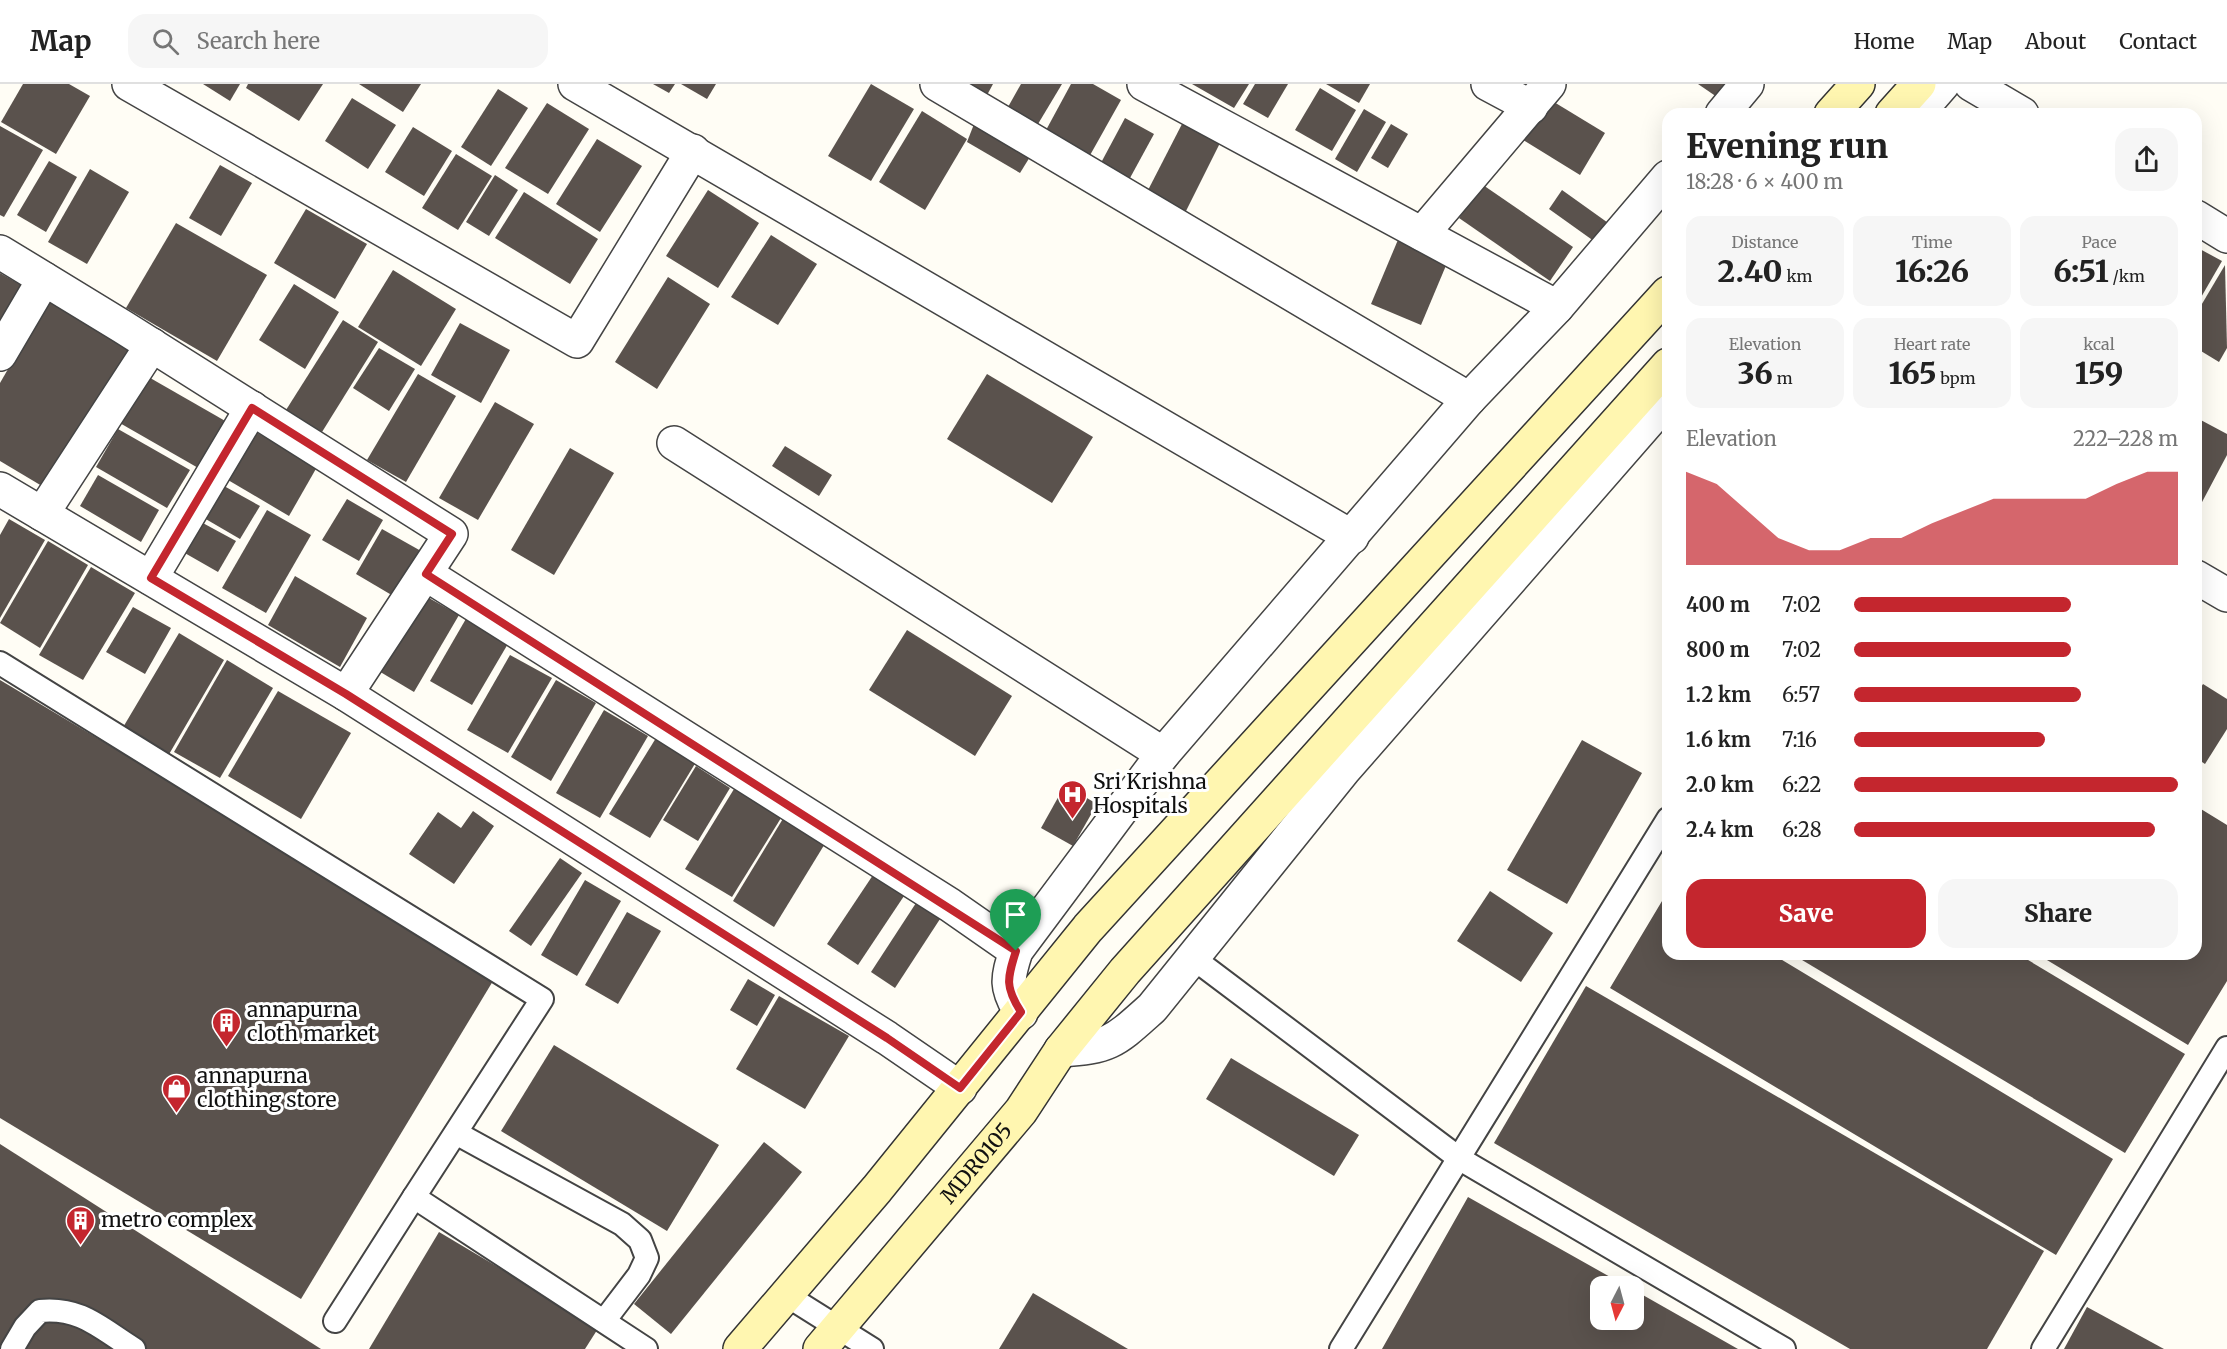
<!DOCTYPE html>
<html lang="en">
<head>
<meta charset="utf-8">
<style>
	:root { --surface:#fff; --page:#f6f6f6; --text:#222; --muted:#767676; --line:#e0e0e0; --accent:#c4262e }
	body { margin:0; font-family:Merriweather,serif; background:var(--page); color:var(--text); height:100vh; display:flex; flex-direction:column; font-size:22px; white-space:nowrap }
	* { box-sizing:border-box; margin:0 }
	p { font-size:20px; color:var(--muted) }
	.icon { flex:none; width:33px; height:33px; fill:none; stroke:currentColor; stroke-width:2; stroke-linecap:round; stroke-linejoin:round }
	.map { position:relative; flex:1; overflow:hidden }
	.details { position:absolute; left:1662px; top:24px; width:540px; height:852px; display:flex; flex-direction:column; background:var(--surface); border-radius:18px; box-shadow:0 6px 24px #0002 }
	.details>* { flex:none }
	.needle { width:39px; rotate:186deg }
	.fabs { position:absolute; left:1590px; top:1192px; display:grid; gap:12px }
	.fabs a { display:grid; place-items:center; width:54px; height:54px; border-radius:12px; background:var(--surface); box-shadow:0 6px 24px #0002; font-size:30px }
	.pin { position:absolute; display:grid; place-items:center; width:51px; height:51px; color:#fff; margin:-62px -26px; border-radius:50% 50% 50% 0; rotate:-45deg; box-shadow:0 0 6px #0007 }
	.pin .icon { rotate:45deg }
	.round { display:grid; place-items:center; flex:none; width:63px; height:63px; border-radius:18px; background:var(--page) }
	.overview { display:flex; align-items:center; justify-content:space-between; height:102px; padding:0 24px }
	h1 { font-size:33px; font-weight:800; line-height:45px }
	.stats { display:grid; grid-template-columns:repeat(3,1fr); gap:9px; height:102px; padding:6px 24px }
	.stats div { display:grid; align-content:center; border-radius:15px; background:var(--page); text-align:center }
	.stats b { font-size:30px; font-weight:800 }
	.stats small { font-size:16px; font-weight:400 }
	.stats p { font-size:16px }
	.chart { height:168px; padding:12px 24px }
	.chart p { display:flex; justify-content:space-between }
	.chart svg { width:100%; height:108px; margin-top:6px; fill:var(--accent); opacity:.7 }
	.primary-button { display:flex; gap:12px; margin-top:auto; padding:12px 24px }
	.primary-button a { flex:1; height:69px; border-radius:18px; background:var(--accent); color:#fff; font-size:24px; font-weight:800; line-height:69px; text-align:center }
	.primary-button a+a { background:var(--page); color:var(--text) }
	ul { padding:0 24px; list-style:none; font-size:20px }
	li { display:grid; grid-template-columns:96px 72px 1fr; align-items:center; height:45px }
	li i { height:15px; border-radius:8px; background:var(--accent) }
	header { display:flex; align-items:center; gap:36px; box-sizing:border-box; height:84px; padding:0 30px; background:var(--surface); border-bottom:2px solid var(--line) }
	header strong { font-size:28px }
	nav { display:flex; gap:33px; margin-inline-start:auto; font-size:21px }
	.search { width:420px; height:54px; background:var(--page); display:flex; align-items:center; gap:15px; box-sizing:border-box; padding:0 21px; border-radius:18px; color:var(--muted); font-size:22px }
	.map>svg:first-child { display:block }
	.building { fill:#5a524d }
	.lines { fill:none; stroke-linecap:round; stroke-linejoin:round }
	.service-casing { stroke:#444; stroke-width:26 }
	.minor-casing { stroke:#444; stroke-width:36 }
	.tertiary-casing { stroke:#444; stroke-width:36 }
	.secondary-casing { stroke:#333; stroke-width:36 }
	.service { stroke:#fff; stroke-width:22 }
	.minor { stroke:#fff; stroke-width:33 }
	.tertiary { stroke:#fff; stroke-width:33 }
	.secondary { stroke:#fff6b0; stroke-width:33 }
	.route-casing { stroke:#fff; stroke-width:12 }
	.route { stroke:#c4262e; stroke-width:8 }
	.labels { text-anchor:middle; stroke-width:6; stroke-linejoin:round; paint-order:stroke }
	.poi-label { font-size:21px; fill:#111; stroke:#fff; text-anchor:start }
	.street-label { font-size:21px; fill:#111; stroke:#fff }
</style>
</head>
<body>
<header>
<strong>Map</strong>
<div class="search"><svg class="icon" aria-label="search" viewBox="0 0 24 24"><circle cx="10" cy="10" r="6"/><path d="M15 15l6 6"/></svg>Search here</div>
<nav><a>Home</a><a>Map</a><a>About</a><a>Contact</a></nav>
</header>
<div class="map">
<svg width="2227" height="1265" viewBox="0 0 2227 1265">
	<rect width="100%" height="100%" fill="#fffdf5"/>
	<!-- building -->
	<g class="building">
		<polygon points="23,0 69,0 90,12 56,70 1,38"/>
		<polygon points="203,0 240,0 230,17"/>
		<polygon points="248,0 323,0 299,37 246,4"/>
		<polygon points="359,0 421,0 403,28"/>
		<polygon points="653,0 675,0 669,9"/>
		<polygon points="681,0 716,0 707,15"/>
		<polygon points="871,0 914,25 871,97 828,72"/>
		<polygon points="965,0 993,0 986,13"/>
		<polygon points="1021,0 1062,0 1038,40 1008,23"/>
		<polygon points="1071,0 1093,0 1121,16 1089,73 1045,48"/>
		<polygon points="1192,0 1249,0 1234,24"/>
		<polygon points="1255,0 1288,0 1268,34 1243,20"/>
		<polygon points="1326,0 1370,0 1359,19"/>
		<polygon points="1698,0 1730,0 1717,13"/>
		<polygon points="1320,4 1356,26 1332,67 1295,46"/>
		<polygon points="498,5 528,24 491,82 461,63"/>
		<polygon points="352,14 396,41 368,85 325,57"/>
		<polygon points="1549,15 1605,49 1580,91 1523,56"/>
		<polygon points="547,19 589,45 548,110 505,84"/>
		<polygon points="1364,25 1386,38 1357,88 1335,75"/>
		<polygon points="922,27 967,55 925,126 879,98"/>
		<polygon points="1125,34 1154,50 1124,105 1095,90"/>
		<polygon points="976,35 1033,68 1020,89 967,58"/>
		<polygon points="1182,40 1220,59 1184,131 1145,112"/>
		<polygon points="1391,40 1408,50 1388,84 1371,74"/>
		<polygon points="0,42 43,66 4,133 0,131"/>
		<polygon points="413,43 452,67 424,112 385,88"/>
		<polygon points="597,55 642,82 600,148 556,120"/>
		<polygon points="456,70 492,92 458,146 422,124"/>
		<polygon points="49,77 77,93 46,148 17,131"/>
		<polygon points="220,81 252,99 221,152 189,134"/>
		<polygon points="90,85 129,108 87,180 48,158"/>
		<polygon points="495,91 518,106 489,152 466,138"/>
		<polygon points="1483,101 1573,163 1550,197 1459,134"/>
		<polygon points="708,106 759,139 718,204 666,172"/>
		<polygon points="1562,106 1611,141 1598,160 1549,125"/>
		<polygon points="524,108 598,155 570,200 495,154"/>
		<polygon points="306,125 367,160 335,215 274,179"/>
		<polygon points="176,139 267,191 217,277 126,224"/>
		<polygon points="771,151 817,180 778,241 731,213"/>
		<polygon points="1400,151 1450,172 1421,241 1371,220"/>
		<polygon points="2198,164 2222,177 2196,222 2196,167"/>
		<polygon points="2225,181 2227,264 2219,278 2196,264 2196,230"/>
		<polygon points="393,186 456,225 421,282 358,243"/>
		<polygon points="0,189 21,201 0,238"/>
		<polygon points="668,193 710,220 657,305 615,278"/>
		<polygon points="294,200 339,228 305,285 259,256"/>
		<polygon points="49,214 136,264 52,408 0,377 0,299"/>
		<polygon points="343,236 378,258 322,348 286,326"/>
		<polygon points="460,239 510,266 481,319 431,291"/>
		<polygon points="379,264 415,285 389,327 353,304"/>
		<polygon points="418,290 456,312 406,398 367,376"/>
		<polygon points="987,290 1093,353 1052,419 947,355"/>
		<polygon points="145,291 227,338 200,385 118,338"/>
		<polygon points="495,318 534,340 478,436 439,414"/>
		<polygon points="2197,334 2227,350 2227,371 2201,420 2196,417"/>
		<polygon points="118,345 190,386 167,424 96,383"/>
		<polygon points="256,348 317,383 289,432 228,396"/>
		<polygon points="785,362 832,391 819,412 772,382"/>
		<polygon points="570,364 614,389 554,491 511,466"/>
		<polygon points="98,391 159,426 141,458 80,422"/>
		<polygon points="224,402 260,422 240,455 204,434"/>
		<polygon points="347,415 383,436 359,477 322,456"/>
		<polygon points="267,426 311,451 266,529 222,504"/>
		<polygon points="9,435 45,456 0,534 0,451"/>
		<polygon points="201,438 236,457 218,488 183,468"/>
		<polygon points="382,445 421,467 395,513 356,490"/>
		<polygon points="48,457 88,481 40,564 0,539"/>
		<polygon points="91,483 135,509 83,596 39,571"/>
		<polygon points="295,492 367,534 340,583 268,541"/>
		<polygon points="422,510 459,531 414,608 377,586"/>
		<polygon points="133,523 171,544 145,590 106,568"/>
		<polygon points="467,533 509,558 472,621 430,597"/>
		<polygon points="907,546 1012,612 975,672 869,606"/>
		<polygon points="179,549 224,576 168,672 122,645"/>
		<polygon points="510,571 552,594 508,669 467,646"/>
		<polygon points="227,576 273,604 220,694 174,668"/>
		<polygon points="0,596 496,892 301,1215 0,1034"/>
		<polygon points="556,596 596,619 551,697 511,673"/>
		<polygon points="2203,600 2227,615 2227,645 2205,680 2196,674 2196,611"/>
		<polygon points="278,607 351,649 301,735 228,692"/>
		<polygon points="604,626 648,652 600,734 556,709"/>
		<polygon points="656,654 696,678 650,754 609,730"/>
		<polygon points="1582,656 1642,689 1567,820 1507,786"/>
		<polygon points="696,682 730,704 698,757 663,736"/>
		<polygon points="1065,701 1097,720 1073,762 1041,744"/>
		<polygon points="734,705 781,734 732,813 685,785"/>
		<polygon points="2196,722 2227,741 2227,897 2188,961 2037,870 2196,870"/>
		<polygon points="473,727 494,742 454,800 409,770 438,728 461,744"/>
		<polygon points="784,733 826,758 774,843 733,817"/>
		<polygon points="560,774 582,789 531,862 509,847"/>
		<polygon points="873,791 904,812 858,881 827,860"/>
		<polygon points="585,796 621,817 577,892 541,871"/>
		<polygon points="1490,807 1553,849 1521,898 1457,857"/>
		<polygon points="1668,807 1668,870 1772,870 2113,1075 2056,1171 1610,904"/>
		<polygon points="916,819 940,835 895,904 871,888"/>
		<polygon points="627,828 661,847 618,920 585,901"/>
		<polygon points="1792,870 2018,870 2185,970 2125,1069"/>
		<polygon points="748,895 775,911 757,942 730,926"/>
		<polygon points="1586,902 2044,1167 1987,1265 1850,1265 1494,1059"/>
		<polygon points="779,912 849,952 805,1025 736,985"/>
		<polygon points="554,961 719,1061 667,1147 501,1047"/>
		<polygon points="1231,974 1359,1051 1334,1092 1206,1015"/>
		<polygon points="764,1058 802,1088 671,1250 634,1220"/>
		<polygon points="0,1060 321,1265 0,1265"/>
		<polygon points="1468,1113 1628,1203 1600,1203 1600,1236 1634,1236 1634,1206 1738,1265 1382,1265"/>
		<polygon points="439,1148 599,1243 585,1265 369,1265"/>
		<polygon points="1033,1209 1128,1265 999,1265"/>
		<polygon points="2087,1223 2164,1265 2064,1265"/>
	</g>
	<g class="lines">
		<defs>
			<g id="service">
				<polyline points="0,579 542,915 414,1113 646,1265"/>
				<polyline points="1193,874 1460,1075 1784,1265"/>
				<polyline points="456,1049 622,1140 640,1156 647,1174 639,1191 604,1237"/>
				<polyline points="786,1211 872,1265"/>
				<polyline points="335,1237 414,1113"/>
				<path d="M12,1265l13,-22 15,-16c41,-4 60,17 94,38"/>
				<polyline points="1341,1265 1668,735"/>
				<polyline points="2043,1265 2227,964"/>
			</g>
			<g id="minor">
				<polyline points="129,0 577,257 693,67"/>
				<polyline points="575,0 1352,453"/>
				<polyline points="937,0 1469,315"/>
				<polyline points="1144,0 1557,223"/>
				<polyline points="1488,0 1531,23"/>
				<polyline points="1971,0 2022,30"/>
				<polyline points="2196,133 2227,152"/>
				<polyline points="1422,150 1549,0"/>
				<polyline points="0,168 123,243 451,450 346,610"/>
				<polyline points="0,270 44,195"/>
				<polyline points="674,359 1163,670"/>
				<polyline points="42,430 152,261"/>
				<polyline points="426,490 950,821 1016,867"/>
				<polyline points="2196,493 2227,511"/>
				<polyline points="151,494 252,324"/>
			</g>
			<g id="tertiary">
				<polyline points="1722,30 1747,0"/>
				<polyline points="1917,30 1943,0"/>
				<polyline points="0,405 346,610 887,954 960,1004"/>
				<path d="M1021,929c-16,-26 -14,-34 -5,-62l147,-197 306,-355 88,-92 111,-130"/>
				<path d="M1061,966c50,-3 54,-9 91,-42l192,-238 324,-371"/>
			</g>
			<g id="secondary">
				<polyline points="1831,30 1858,0"/>
				<polyline points="1892,30 1919,0"/>
				<polyline points="740,1265 877,1105 1088,844 1668,209"/>
				<path id="s1" d="M820,1265l201,-238 40,-61 64,-79 543,-606"/>
			</g>
		</defs>
		<!-- service casing -->
		<use href="#service" class="service-casing"/>
		<!-- minor casing -->
		<use href="#minor" class="minor-casing"/>
		<!-- tertiary casing -->
		<use href="#tertiary" class="tertiary-casing"/>
		<!-- secondary casing -->
		<use href="#secondary" class="secondary-casing"/>
		<!-- service -->
		<use href="#service" class="service"/>
		<!-- minor -->
		<use href="#minor" class="minor"/>
		<!-- tertiary -->
		<use href="#tertiary" class="tertiary"/>
		<!-- secondary -->
		<use href="#secondary" class="secondary"/>
	</g>
	<g class="lines">
		<defs>
			<path id="route" d="M252,324l200,126 -26,40 590,377c-9,28 -11,36 5,61l-61,76 -73,-50 -541,-344 -195,-116z"/>
		</defs>
		<!-- route casing -->
		<use href="#route" class="route-casing"/>
		<!-- route -->
		<use href="#route" class="route"/>
	</g>
	<!-- icons -->
	<defs>
		<symbol id="hospital-pin" viewBox="-11 -11 22 30"><path d="M0 17L-7.5 6A9.5 9.5 0 1 1 7.5 6Z" fill="#c4262e" stroke="#fff"/><path d="M-5-5h3v3.5h4V-5h3V5h-3V1.5h-4V5h-3Z" fill="#fff"/></symbol>
		<symbol id="building-pin" viewBox="-11 -11 22 30"><path d="M0 17L-7.5 6A9.5 9.5 0 1 1 7.5 6Z" fill="#c4262e" stroke="#fff"/><path d="M-4-6H4V6H1V3H-1V6H-4ZM-2.5-4.3h1.7v1.8h-1.7ZM.8-4.3h1.7v1.8H.8ZM-2.5-1h1.7V.8h-1.7ZM.8-1h1.7V.8H.8Z" fill="#fff"/></symbol>
		<symbol id="shop-pin" viewBox="-11 -11 22 30"><path d="M0 17L-7.5 6A9.5 9.5 0 1 1 7.5 6Z" fill="#c4262e" stroke="#fff"/><path d="M-5-2.5h2.3a2.7 3.5 0 0 1 5.4 0H5L5.5 6h-11ZM-1.5-2.5h3a1.5 2.3 0 0 0-3 0Z" fill="#fff"/></symbol>
	</defs>
	<g fill-rule="evenodd">
		<use href="#hospital-pin" x="1056" y="694" width="33" height="45"/>
		<use href="#building-pin" x="210" y="922" width="33" height="45"/>
		<use href="#shop-pin" x="160" y="988" width="33" height="45"/>
		<use href="#building-pin" x="64" y="1120" width="33" height="45"/>
	</g>
	<g class="labels">
		<!-- poi labels -->
		<g class="poi-label">
			<text x="1093" y="705">Sri Krishna<tspan x="1093" dy="24">Hospitals</tspan></text>
			<text x="247" y="933">annapurna<tspan x="247" dy="24">cloth market</tspan></text>
			<text x="197" y="999">annapurna<tspan x="197" dy="24">clothing store</tspan></text>
			<text x="101" y="1143">metro complex</text>
		</g>
		<!-- street labels -->
		<g class="street-label">
			<text dy="7" stroke="none"><textPath href="#s1" startOffset="243">MDR0105</textPath></text>
		</g>
	</g>
</svg>
<div class="fabs">
<a><svg class="needle" viewBox="-14 -14 28 28"><path d="M0-13l5 13h-10z" fill="#e53935"/><path d="M0 13l5-13h-10z" fill="#767676"/></svg></a>
</div>
<div class="pin" style="left:1016px;top:867px;background:#1e9e55"><svg class="icon" aria-label="arrive" viewBox="0 0 24 24"><path d="M6 21V4h12l-3 4 3 4H6"/></svg></div>
<section class="details">
<div class="overview"><div><h1>Evening run</h1><p>18:28 · 6 × 400 m</p></div><a class="round"><svg class="icon" aria-label="share" viewBox="0 0 24 24"><path d="M12 15V3M7 8l5-5 5 5M5 13v7h14v-7"/></svg></a></div>
<div class="stats">
<div><p>Distance</p><b>2.40<small> km</small></b></div>
<div><p>Time</p><b>16:26</b></div>
<div><p>Pace</p><b>6:51<small> /km</small></b></div>
</div>
<div class="stats">
<div><p>Elevation</p><b>36<small> m</small></b></div>
<div><p>Heart rate</p><b>165<small> bpm</small></b></div>
<div><p>kcal</p><b>159</b></div>
</div>
<div class="chart"><p><span>Elevation</span>222–228 m</p>
<svg viewBox="0 0 160 44" preserveAspectRatio="none"><path d="M0 44V6L10 11L20 22L30 33L40 38L50 38L60 33L70 33L80 27L90 22L100 17L110 17L120 17L130 17L140 11L150 6L160 6V44z"/></svg>
</div>
<ul>
<li><b>400 m</b>7:02<i style="width:67%"></i></li>
<li><b>800 m</b>7:02<i style="width:67%"></i></li>
<li><b>1.2 km</b>6:57<i style="width:70%"></i></li>
<li><b>1.6 km</b>7:16<i style="width:59%"></i></li>
<li><b>2.0 km</b>6:22<i style="width:100%"></i></li>
<li><b>2.4 km</b>6:28<i style="width:93%"></i></li>
</ul>
<div class="primary-button"><a>Save</a><a>Share</a></div>
</section>
</div>
</body>
</html>
